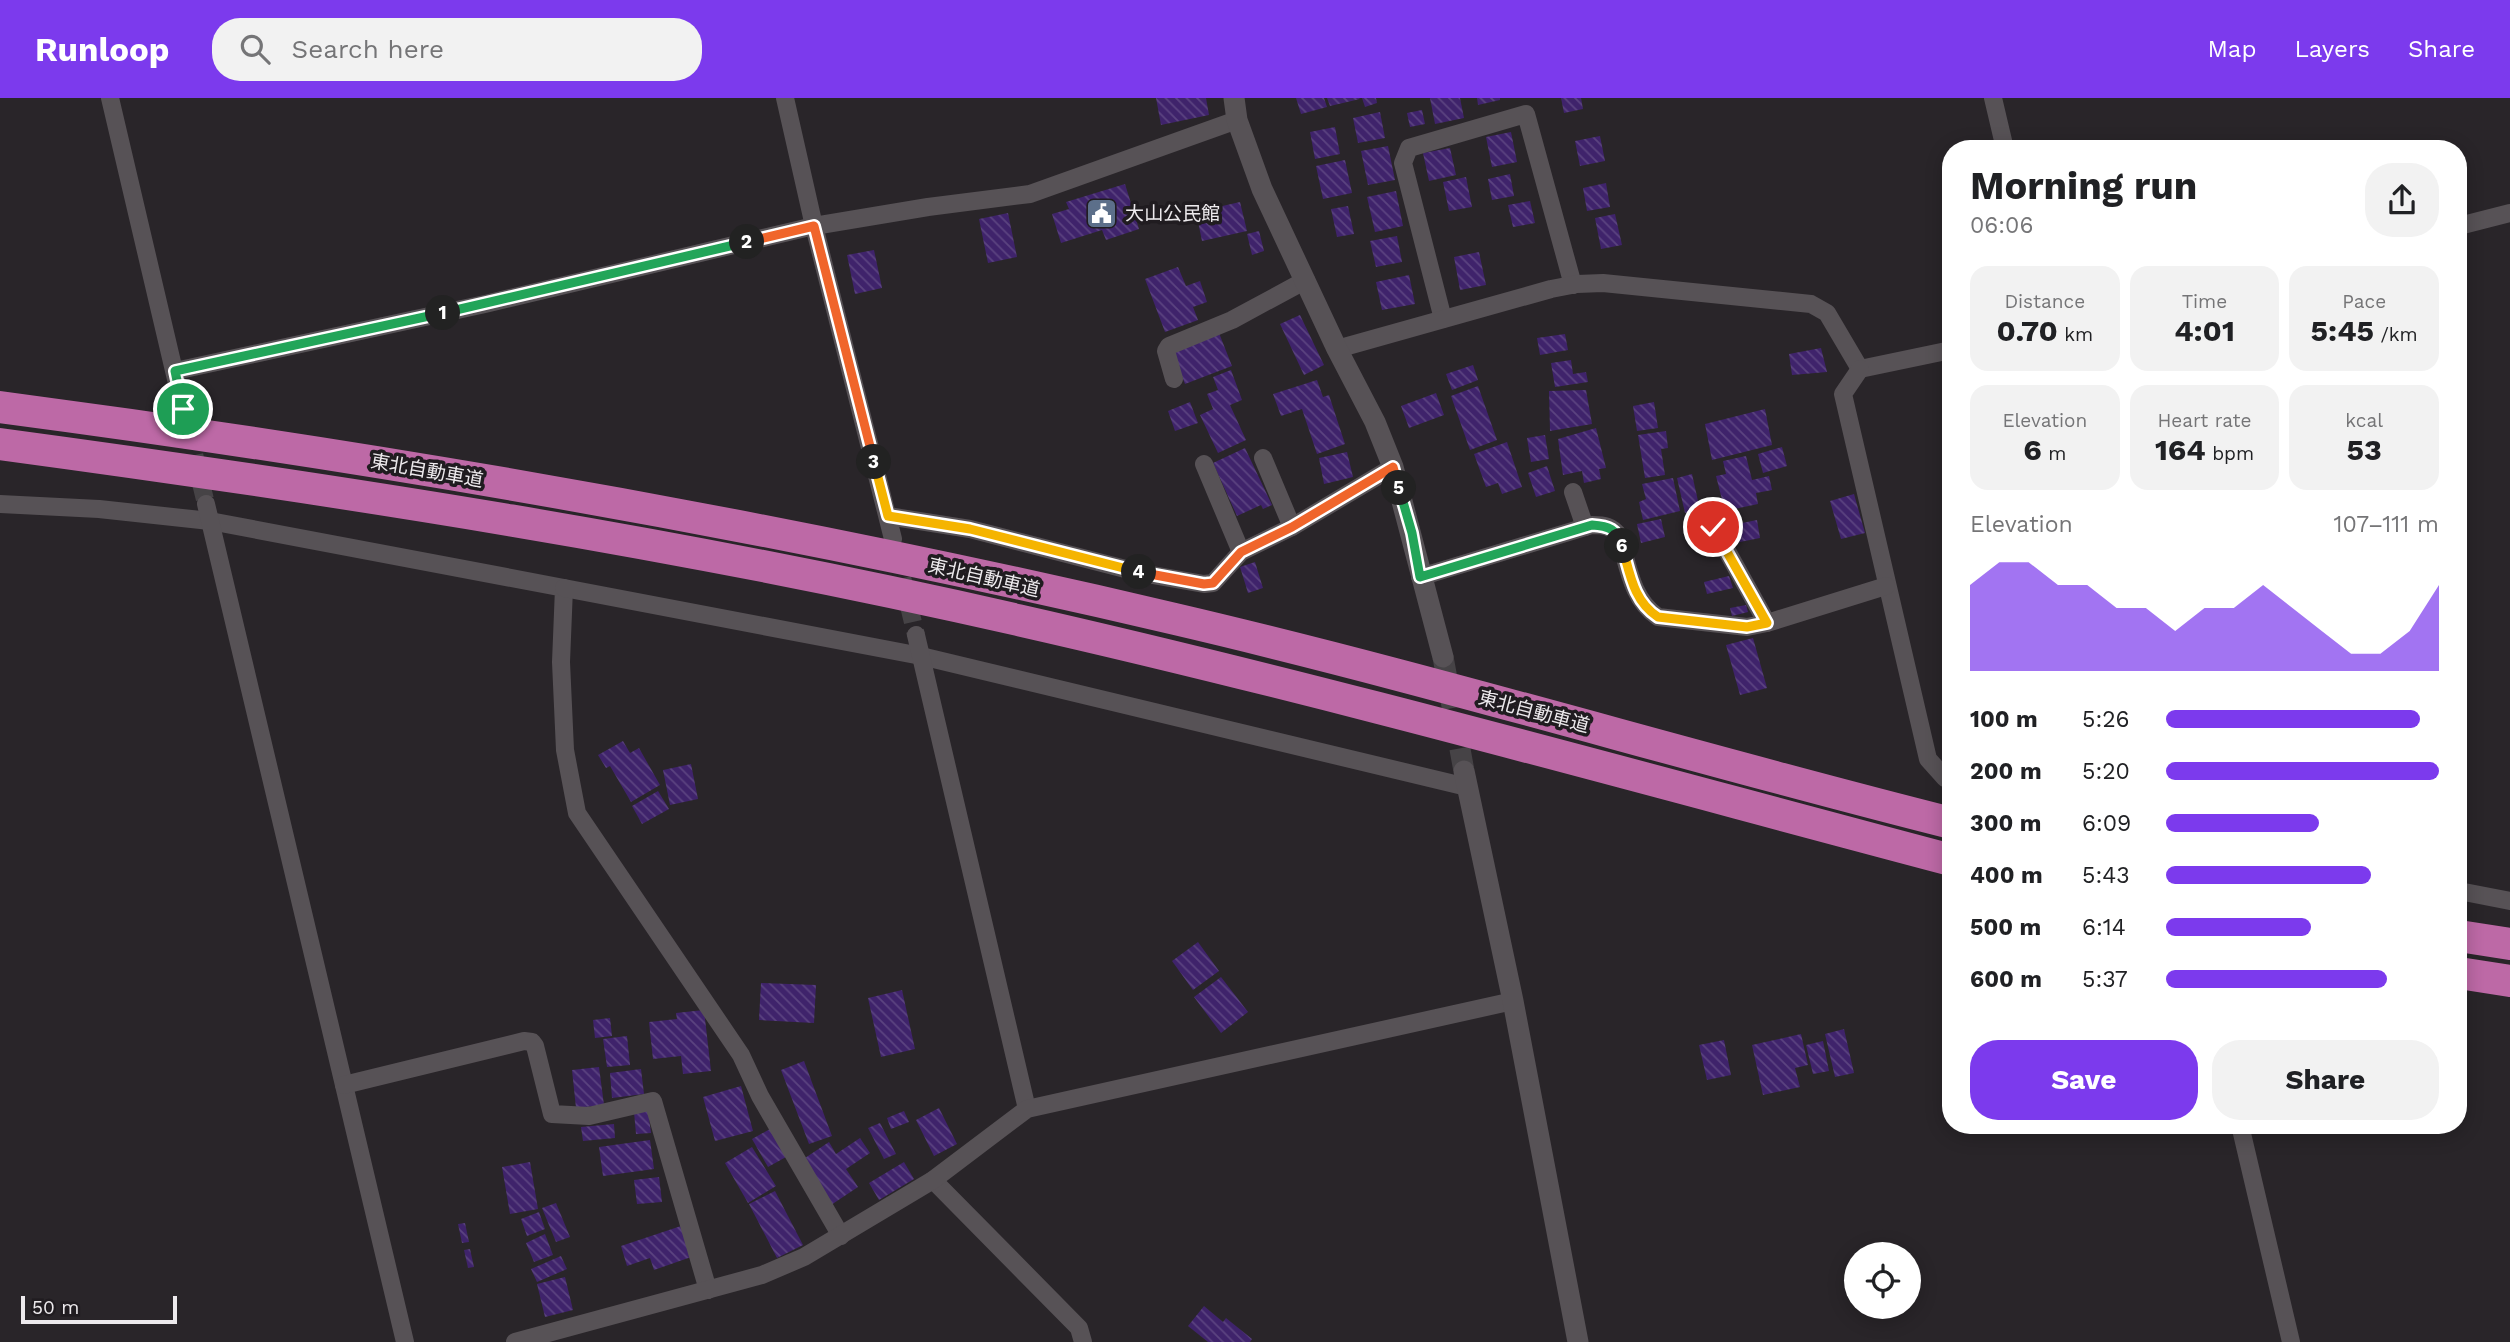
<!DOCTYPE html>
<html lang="en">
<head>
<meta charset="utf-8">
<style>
	:root { --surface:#fff; --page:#f2f2f2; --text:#202124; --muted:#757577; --accent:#7c3aed }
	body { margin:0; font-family:"Work Sans","Noto Sans JP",sans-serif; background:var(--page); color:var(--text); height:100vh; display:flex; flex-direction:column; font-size:26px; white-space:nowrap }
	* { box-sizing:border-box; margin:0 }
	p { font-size:23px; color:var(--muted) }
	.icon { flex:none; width:38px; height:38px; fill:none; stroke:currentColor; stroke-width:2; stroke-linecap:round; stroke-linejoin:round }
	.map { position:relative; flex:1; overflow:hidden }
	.details { position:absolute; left:1942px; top:42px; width:525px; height:994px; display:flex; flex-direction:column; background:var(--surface); border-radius:28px; box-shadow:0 4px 18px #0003 }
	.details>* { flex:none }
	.tools { position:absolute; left:1844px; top:1144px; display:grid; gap:14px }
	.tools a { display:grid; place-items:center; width:77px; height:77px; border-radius:50%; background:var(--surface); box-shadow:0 4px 18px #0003; font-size:35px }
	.scale { position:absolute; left:21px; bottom:18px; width:156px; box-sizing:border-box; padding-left:7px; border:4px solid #edeaed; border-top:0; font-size:19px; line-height:24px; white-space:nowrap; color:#edeaed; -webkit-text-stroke:5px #201c20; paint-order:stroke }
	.pin { position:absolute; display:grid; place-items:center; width:60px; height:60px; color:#fff; margin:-30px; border:4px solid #fff; border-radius:50%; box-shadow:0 2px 7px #0007 }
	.km { position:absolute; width:35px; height:35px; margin:-18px; border-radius:50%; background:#222; color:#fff; font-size:19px; line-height:35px; text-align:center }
	.round { display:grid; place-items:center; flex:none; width:74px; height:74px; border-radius:28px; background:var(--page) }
	.overview { display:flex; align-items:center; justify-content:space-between; height:119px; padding:0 28px }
	h1 { font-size:38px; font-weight:700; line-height:52px }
	.figures { display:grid; grid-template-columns:repeat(3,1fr); gap:10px; height:119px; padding:7px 28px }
	.figures div { display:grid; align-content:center; border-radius:18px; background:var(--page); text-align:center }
	.figures b { font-size:30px; font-weight:700 }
	.figures small { font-size:19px; font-weight:400 }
	.figures p { font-size:19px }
	.chart { height:196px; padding:14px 28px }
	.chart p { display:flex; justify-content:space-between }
	.chart svg { width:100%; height:126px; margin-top:7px; fill:var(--accent); opacity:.7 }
	.button { display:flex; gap:14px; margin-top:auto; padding:14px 28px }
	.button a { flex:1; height:80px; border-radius:28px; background:var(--accent); color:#fff; font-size:28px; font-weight:700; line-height:80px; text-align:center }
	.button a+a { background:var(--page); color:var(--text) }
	ul { padding:0 28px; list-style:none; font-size:23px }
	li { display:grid; grid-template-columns:112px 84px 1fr; align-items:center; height:52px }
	li i { height:18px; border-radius:9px; background:var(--accent) }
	header { display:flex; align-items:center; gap:42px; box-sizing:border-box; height:98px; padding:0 35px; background:var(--accent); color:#fff }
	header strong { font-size:33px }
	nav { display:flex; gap:38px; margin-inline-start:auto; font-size:24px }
	.search { width:490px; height:63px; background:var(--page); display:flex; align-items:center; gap:18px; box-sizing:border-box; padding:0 24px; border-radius:28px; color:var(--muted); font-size:26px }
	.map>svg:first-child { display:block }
	.building { fill:url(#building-back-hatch) }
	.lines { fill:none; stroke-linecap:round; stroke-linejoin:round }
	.minor-tunnel { stroke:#464346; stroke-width:18; stroke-dasharray:18 9; stroke-linecap:butt }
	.tertiary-tunnel { stroke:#464346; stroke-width:21; stroke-dasharray:21 10; stroke-linecap:butt }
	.minor { stroke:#575256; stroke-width:18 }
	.tertiary { stroke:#575256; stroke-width:21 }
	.motorway { stroke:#bd69a6; stroke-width:32 }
	.split-1-casing { stroke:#fff; stroke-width:14 }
	.split-2-casing { stroke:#fff; stroke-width:14 }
	.split-3-casing { stroke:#fff; stroke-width:14 }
	.split-4-casing { stroke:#fff; stroke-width:14 }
	.split-5-casing { stroke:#fff; stroke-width:14 }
	.split-6-casing { stroke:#fff; stroke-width:14 }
	.split-7-casing { stroke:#fff; stroke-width:14 }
	.split-1 { stroke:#22a559; stroke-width:9 }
	.split-2 { stroke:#22a559; stroke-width:9 }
	.split-3 { stroke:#f0652b; stroke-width:9 }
	.split-4 { stroke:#f5b400; stroke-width:9 }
	.split-5 { stroke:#f0652b; stroke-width:9 }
	.split-6 { stroke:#22a559; stroke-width:9 }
	.split-7 { stroke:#f5b400; stroke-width:9 }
	.labels { text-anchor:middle; stroke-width:7; stroke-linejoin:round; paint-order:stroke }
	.poi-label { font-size:19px; fill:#edeaed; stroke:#201c20; text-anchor:start }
	.street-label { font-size:19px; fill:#edeaed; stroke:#201c20 }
</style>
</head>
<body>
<header>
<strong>Runloop</strong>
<div class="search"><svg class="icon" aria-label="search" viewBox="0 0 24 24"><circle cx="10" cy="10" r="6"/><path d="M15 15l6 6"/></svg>Search here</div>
<nav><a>Map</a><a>Layers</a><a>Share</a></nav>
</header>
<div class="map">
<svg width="2510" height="1244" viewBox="0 0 2510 1244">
	<defs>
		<pattern id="building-back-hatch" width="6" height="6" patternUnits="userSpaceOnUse" patternTransform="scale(1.75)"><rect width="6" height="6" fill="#3f236b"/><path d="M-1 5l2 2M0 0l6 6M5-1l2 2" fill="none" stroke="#5b4380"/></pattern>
	</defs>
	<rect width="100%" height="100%" fill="#292529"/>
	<!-- building -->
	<g class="building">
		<polygon points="1156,0 1206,0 1209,17 1161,27"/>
		<polygon points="1296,0 1324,0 1327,9 1301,16"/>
		<polygon points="1327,0 1359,0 1360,1 1330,8"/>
		<polygon points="1362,0 1376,0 1377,5 1365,9"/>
		<polygon points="1430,0 1460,0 1464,20 1435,26"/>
		<polygon points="1477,0 1500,0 1500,2 1478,7"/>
		<polygon points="1561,0 1581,0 1583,11 1564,15"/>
		<polygon points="1422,12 1425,26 1410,29 1407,15"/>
		<polygon points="1380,14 1385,40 1358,45 1353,20"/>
		<polygon points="1335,29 1340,56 1315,61 1310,34"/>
		<polygon points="1511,34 1517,64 1492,69 1486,39"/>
		<polygon points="1600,38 1605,63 1580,68 1575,43"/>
		<polygon points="1388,48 1395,82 1368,87 1361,53"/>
		<polygon points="1450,50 1456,77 1429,83 1423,55"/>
		<polygon points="1345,62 1352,95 1323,101 1316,68"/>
		<polygon points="1510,76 1514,98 1492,102 1488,81"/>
		<polygon points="1466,79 1472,109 1449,113 1443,84"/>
		<polygon points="1606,85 1610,109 1587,113 1583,90"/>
		<polygon points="1125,86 1139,131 1106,142 1102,132 1061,145 1052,116 1069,111 1066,104"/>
		<polygon points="1396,93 1403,128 1375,134 1367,99"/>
		<polygon points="1530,103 1535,125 1513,129 1508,107"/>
		<polygon points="1240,104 1247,133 1202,143 1196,114"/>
		<polygon points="1348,108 1354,136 1337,139 1331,111"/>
		<polygon points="1008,115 1017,159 988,165 979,121"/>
		<polygon points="1615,116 1622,147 1601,151 1595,120"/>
		<polygon points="1259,133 1264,153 1252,157 1247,136"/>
		<polygon points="1397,138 1402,164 1376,169 1370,143"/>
		<polygon points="874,152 882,190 855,196 847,157"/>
		<polygon points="1479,154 1486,187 1460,192 1454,159"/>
		<polygon points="1178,169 1186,188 1200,183 1207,204 1193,209 1198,222 1165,234 1145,181"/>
		<polygon points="1409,177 1415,206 1382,212 1376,184"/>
		<polygon points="1300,217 1324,267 1304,277 1280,226"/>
		<polygon points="1219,235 1232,268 1185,286 1172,253"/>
		<polygon points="1565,236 1568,252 1540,257 1537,240"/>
		<polygon points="1821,250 1827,274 1792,277 1789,256"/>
		<polygon points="1571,262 1573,276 1586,274 1588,284 1555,289 1551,265"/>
		<polygon points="1473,267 1478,282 1452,292 1446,276"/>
		<polygon points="1231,272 1242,302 1230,307 1246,342 1218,355 1200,317 1213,311 1207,296 1218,292 1213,279"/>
		<polygon points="1317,282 1323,299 1329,297 1345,346 1317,356 1302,311 1281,318 1273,296"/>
		<polygon points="1478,288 1497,342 1470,352 1451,298"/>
		<polygon points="1586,292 1592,326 1550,333 1549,293"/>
		<polygon points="1436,295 1444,317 1409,330 1401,308"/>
		<polygon points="1190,304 1198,325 1175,333 1168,313"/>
		<polygon points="1654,304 1658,330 1637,333 1633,308"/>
		<polygon points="1765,311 1772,347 1712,362 1705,326"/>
		<polygon points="1596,330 1606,370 1599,371 1601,381 1584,385 1582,373 1563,377 1558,341"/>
		<polygon points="1666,333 1668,350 1661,351 1665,377 1645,380 1638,337"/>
		<polygon points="1545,337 1549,361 1531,364 1527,340"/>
		<polygon points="1507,344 1522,389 1502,396 1498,385 1486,389 1474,356"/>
		<polygon points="1782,349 1787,368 1763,375 1758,356"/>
		<polygon points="1245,350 1272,407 1263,411 1261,407 1237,418 1213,365"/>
		<polygon points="1347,354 1353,379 1324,386 1319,360"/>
		<polygon points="1746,358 1752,382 1769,378 1772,392 1756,395 1758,406 1725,413 1716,378 1726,376 1723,363"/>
		<polygon points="1547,368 1555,393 1536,399 1528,375"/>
		<polygon points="1692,376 1700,412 1685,415 1677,380"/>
		<polygon points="1673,380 1680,413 1643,422 1639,404 1646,401 1642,386"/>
		<polygon points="1854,396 1865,435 1841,441 1830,403"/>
		<polygon points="1661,421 1665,439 1641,445 1637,426"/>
		<polygon points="1757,422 1760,440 1735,445 1732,427"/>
		<polygon points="1255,464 1263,490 1248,495 1240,469"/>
		<polygon points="1729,478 1733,490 1707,496 1704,484"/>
		<polygon points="1746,507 1748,514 1732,518 1730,510"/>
		<polygon points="1753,540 1767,590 1740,597 1726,547"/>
		<polygon points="623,643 630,655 639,650 660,687 631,704 610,668 606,670 598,657"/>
		<polygon points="691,666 698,701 670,707 663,672"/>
		<polygon points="658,693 669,711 642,726 632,708"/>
		<polygon points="1198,844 1219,873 1193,892 1172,863"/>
		<polygon points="1221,879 1248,914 1221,935 1194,899"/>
		<polygon points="761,885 816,887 814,925 759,922"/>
		<polygon points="902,892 915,951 881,959 868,900"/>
		<polygon points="704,912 711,973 683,976 681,958 653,961 649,924 677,921 676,915"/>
		<polygon points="610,920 612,938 595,940 593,922"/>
		<polygon points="1844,931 1854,975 1835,979 1825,936"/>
		<polygon points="1801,936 1808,967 1795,970 1800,989 1763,997 1752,947"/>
		<polygon points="627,938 630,967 607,969 603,941"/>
		<polygon points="1724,942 1731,977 1707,982 1699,947"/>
		<polygon points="1823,943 1829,973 1813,976 1806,947"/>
		<polygon points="804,963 832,1038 809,1046 781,972"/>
		<polygon points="599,969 604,1007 576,1010 572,972"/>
		<polygon points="641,971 644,996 612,1000 610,975"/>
		<polygon points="741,988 753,1033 715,1043 703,999"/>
		<polygon points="939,1010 957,1046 934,1058 916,1022"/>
		<polygon points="648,1012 651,1035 636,1036 634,1014"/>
		<polygon points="904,1013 909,1024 891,1031 887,1020"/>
		<polygon points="880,1025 896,1056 884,1061 868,1030"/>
		<polygon points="614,1026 615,1040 583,1043 581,1029"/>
		<polygon points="770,1031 786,1059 768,1069 752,1041"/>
		<polygon points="860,1040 870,1055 846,1071 858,1089 831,1107 802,1062 829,1044 836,1056"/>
		<polygon points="650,1042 654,1071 603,1078 599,1049"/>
		<polygon points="752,1049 776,1088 748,1105 725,1065"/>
		<polygon points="530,1064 538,1111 510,1116 502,1069"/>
		<polygon points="904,1064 914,1081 879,1102 869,1085"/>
		<polygon points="659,1079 662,1104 637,1106 634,1082"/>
		<polygon points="775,1093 803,1147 777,1160 749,1106"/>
		<polygon points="556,1105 570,1139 556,1144 542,1110"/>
		<polygon points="539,1114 545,1131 527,1138 521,1121"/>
		<polygon points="465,1125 469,1144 462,1145 458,1126"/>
		<polygon points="684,1127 694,1158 654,1172 650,1160 627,1168 621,1148"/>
		<polygon points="545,1136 553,1157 534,1164 526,1145"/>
		<polygon points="470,1151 474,1169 468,1170 464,1152"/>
		<polygon points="561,1158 567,1171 537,1184 531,1171"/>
		<polygon points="565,1179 573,1212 545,1219 537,1186"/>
		<polygon points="1204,1208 1223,1224 1226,1220 1252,1241 1250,1244 1208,1244 1188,1228"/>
	</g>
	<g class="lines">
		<!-- minor-tunnel -->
		<g class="minor-tunnel">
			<polyline points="188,331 206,406"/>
			<polyline points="896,454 916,537"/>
		</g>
		<!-- tertiary-tunnel -->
		<polyline class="tertiary-tunnel" points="1443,559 1464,673"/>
		<!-- minor -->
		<g class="minor">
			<polyline points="110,0 183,311"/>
			<polyline points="785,0 814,128 893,441"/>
			<polyline points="1993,0 2005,51"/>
			<polyline points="2459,128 2510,115"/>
			<polyline points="1443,221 1403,65 1409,50 1526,16 1573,187"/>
			<polyline points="1337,251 1551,191 1577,186 1603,185 1811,206 1827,215 1860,271 1951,252"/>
			<polyline points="1860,271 1843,296 1928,661 1945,680 1951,681"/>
			<polyline points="175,273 485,206 814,128 928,109 1030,96 1237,22"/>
			<polyline points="1174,281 1166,253 1169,248 1232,222 1306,182"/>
			<polyline points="1263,360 1292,429"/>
			<polyline points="1204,366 1241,454"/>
			<polyline points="1573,394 1585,429"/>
			<polyline points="0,406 99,411 210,423 564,490 561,564 565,652 577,715 741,957 760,998 841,1138"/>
			<polyline points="206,406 405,1244"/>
			<polyline points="888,418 970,431 1141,475 1204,486 1213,485 1241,454 1292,429 1393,369"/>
			<polyline points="1713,428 1767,525"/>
			<path d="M1420,479l172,-52c12,0 20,1 27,11 9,29 12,63 39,81l89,10 20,-4 119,-37"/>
			<polyline points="564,490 921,558 1467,689"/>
			<polyline points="916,537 1027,1011"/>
			<polyline points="2459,793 2510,803"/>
			<polyline points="344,987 524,943 532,944 535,948 552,1016 589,1018 653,1003 708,1192"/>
			<polyline points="2240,1027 2291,1244"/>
			<polyline points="933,1082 1079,1230 1083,1244"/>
			<polyline points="515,1244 762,1177 804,1159 933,1082 1027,1011 1513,903"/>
		</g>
		<!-- tertiary -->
		<g class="tertiary">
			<polyline points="1234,0 1237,22 1262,91 1337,251 1375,324 1393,369 1443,559"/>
			<polyline points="1464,673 1513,903 1578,1244"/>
		</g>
		<!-- motorway -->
		<g class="motorway">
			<path d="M0,309c395,52 787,121 1175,212 261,61 517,139 776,204"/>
			<path d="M0,346c341,46 682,99 1018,176 313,71 623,158 933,240"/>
			<polyline points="2459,838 2510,846"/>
			<polyline points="2459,875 2510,883"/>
		</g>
	</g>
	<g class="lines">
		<defs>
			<polyline id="split-1" points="183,311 175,273 443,215"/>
			<polyline id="split-2" points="443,215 747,144"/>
			<polyline id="split-3" points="747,144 814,128 874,364"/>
			<polyline id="split-4" points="874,364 888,418 970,431 1139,474"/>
			<polyline id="split-5" points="1139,474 1204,486 1213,485 1241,454 1292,429 1393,369 1399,390"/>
			<path id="split-6" d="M1399,390l13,45 8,44 172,-52c17,1 25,4 30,21"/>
			<path id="split-7" d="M1622,448c8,27 11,55 36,71l89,10 20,-4 -54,-96"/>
		</defs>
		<!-- split-1 casing -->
		<use href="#split-1" class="split-1-casing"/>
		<!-- split-2 casing -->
		<use href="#split-2" class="split-2-casing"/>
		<!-- split-3 casing -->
		<use href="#split-3" class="split-3-casing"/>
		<!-- split-4 casing -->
		<use href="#split-4" class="split-4-casing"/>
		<!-- split-5 casing -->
		<use href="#split-5" class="split-5-casing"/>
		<!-- split-6 casing -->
		<use href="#split-6" class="split-6-casing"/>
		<!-- split-7 casing -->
		<use href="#split-7" class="split-7-casing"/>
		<!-- split-1 -->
		<use href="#split-1" class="split-1"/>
		<!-- split-2 -->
		<use href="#split-2" class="split-2"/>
		<!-- split-3 -->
		<use href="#split-3" class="split-3"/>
		<!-- split-4 -->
		<use href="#split-4" class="split-4"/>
		<!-- split-5 -->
		<use href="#split-5" class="split-5"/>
		<!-- split-6 -->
		<use href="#split-6" class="split-6"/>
		<!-- split-7 -->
		<use href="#split-7" class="split-7"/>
	</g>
	<!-- icons -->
	<defs>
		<symbol id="civic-square" viewBox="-11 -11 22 22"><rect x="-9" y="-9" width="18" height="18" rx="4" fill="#5c6f8a" stroke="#201c20"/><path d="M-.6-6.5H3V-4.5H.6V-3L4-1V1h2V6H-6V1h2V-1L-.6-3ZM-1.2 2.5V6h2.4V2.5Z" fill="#fff"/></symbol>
	</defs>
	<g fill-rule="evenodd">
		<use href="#civic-square" x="1084" y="98" width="35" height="35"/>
	</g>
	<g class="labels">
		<!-- poi labels -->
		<g class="poi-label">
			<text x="1125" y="122">大山公民館</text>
		</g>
		<!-- street labels -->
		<g class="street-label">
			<text transform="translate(427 372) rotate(10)" y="7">東北自動車道</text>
			<text transform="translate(984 479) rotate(13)" y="7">東北自動車道</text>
			<text transform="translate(1534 613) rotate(15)" y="7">東北自動車道</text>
		</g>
	</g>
</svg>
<div class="tools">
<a><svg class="icon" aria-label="locate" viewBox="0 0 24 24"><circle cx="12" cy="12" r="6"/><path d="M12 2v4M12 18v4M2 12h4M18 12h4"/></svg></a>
</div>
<div class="scale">50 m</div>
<div class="pin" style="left:183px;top:311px;background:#1e9e55"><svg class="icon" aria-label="arrive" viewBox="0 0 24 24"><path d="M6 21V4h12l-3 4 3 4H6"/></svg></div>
<div class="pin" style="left:1713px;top:429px;background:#d93025"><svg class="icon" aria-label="check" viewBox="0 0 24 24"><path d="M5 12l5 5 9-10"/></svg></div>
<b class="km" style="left:443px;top:215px">1</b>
<b class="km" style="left:747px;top:144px">2</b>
<b class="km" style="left:874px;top:364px">3</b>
<b class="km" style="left:1139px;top:474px">4</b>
<b class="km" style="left:1399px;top:390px">5</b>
<b class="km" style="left:1622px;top:448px">6</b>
<section class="details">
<div class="overview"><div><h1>Morning run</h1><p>06:06</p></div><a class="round"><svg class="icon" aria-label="share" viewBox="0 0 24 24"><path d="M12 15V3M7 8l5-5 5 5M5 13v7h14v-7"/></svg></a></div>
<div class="figures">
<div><p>Distance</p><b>0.70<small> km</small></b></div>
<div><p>Time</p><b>4:01</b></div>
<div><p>Pace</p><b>5:45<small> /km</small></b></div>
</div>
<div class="figures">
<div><p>Elevation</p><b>6<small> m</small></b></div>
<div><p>Heart rate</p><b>164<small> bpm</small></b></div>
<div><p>kcal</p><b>53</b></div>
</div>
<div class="chart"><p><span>Elevation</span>107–111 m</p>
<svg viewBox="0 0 160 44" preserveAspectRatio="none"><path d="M0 44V14L10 6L20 6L30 14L40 14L50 22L60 22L70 30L80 22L90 22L100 14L110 22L120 30L130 38L140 38L150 30L160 14V44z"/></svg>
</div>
<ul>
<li><b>100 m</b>5:26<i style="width:93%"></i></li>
<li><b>200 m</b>5:20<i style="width:100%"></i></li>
<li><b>300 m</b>6:09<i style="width:56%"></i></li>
<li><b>400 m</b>5:43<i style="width:75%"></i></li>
<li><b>500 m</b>6:14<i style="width:53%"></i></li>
<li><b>600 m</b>5:37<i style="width:81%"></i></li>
</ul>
<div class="button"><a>Save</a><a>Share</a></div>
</section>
</div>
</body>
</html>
